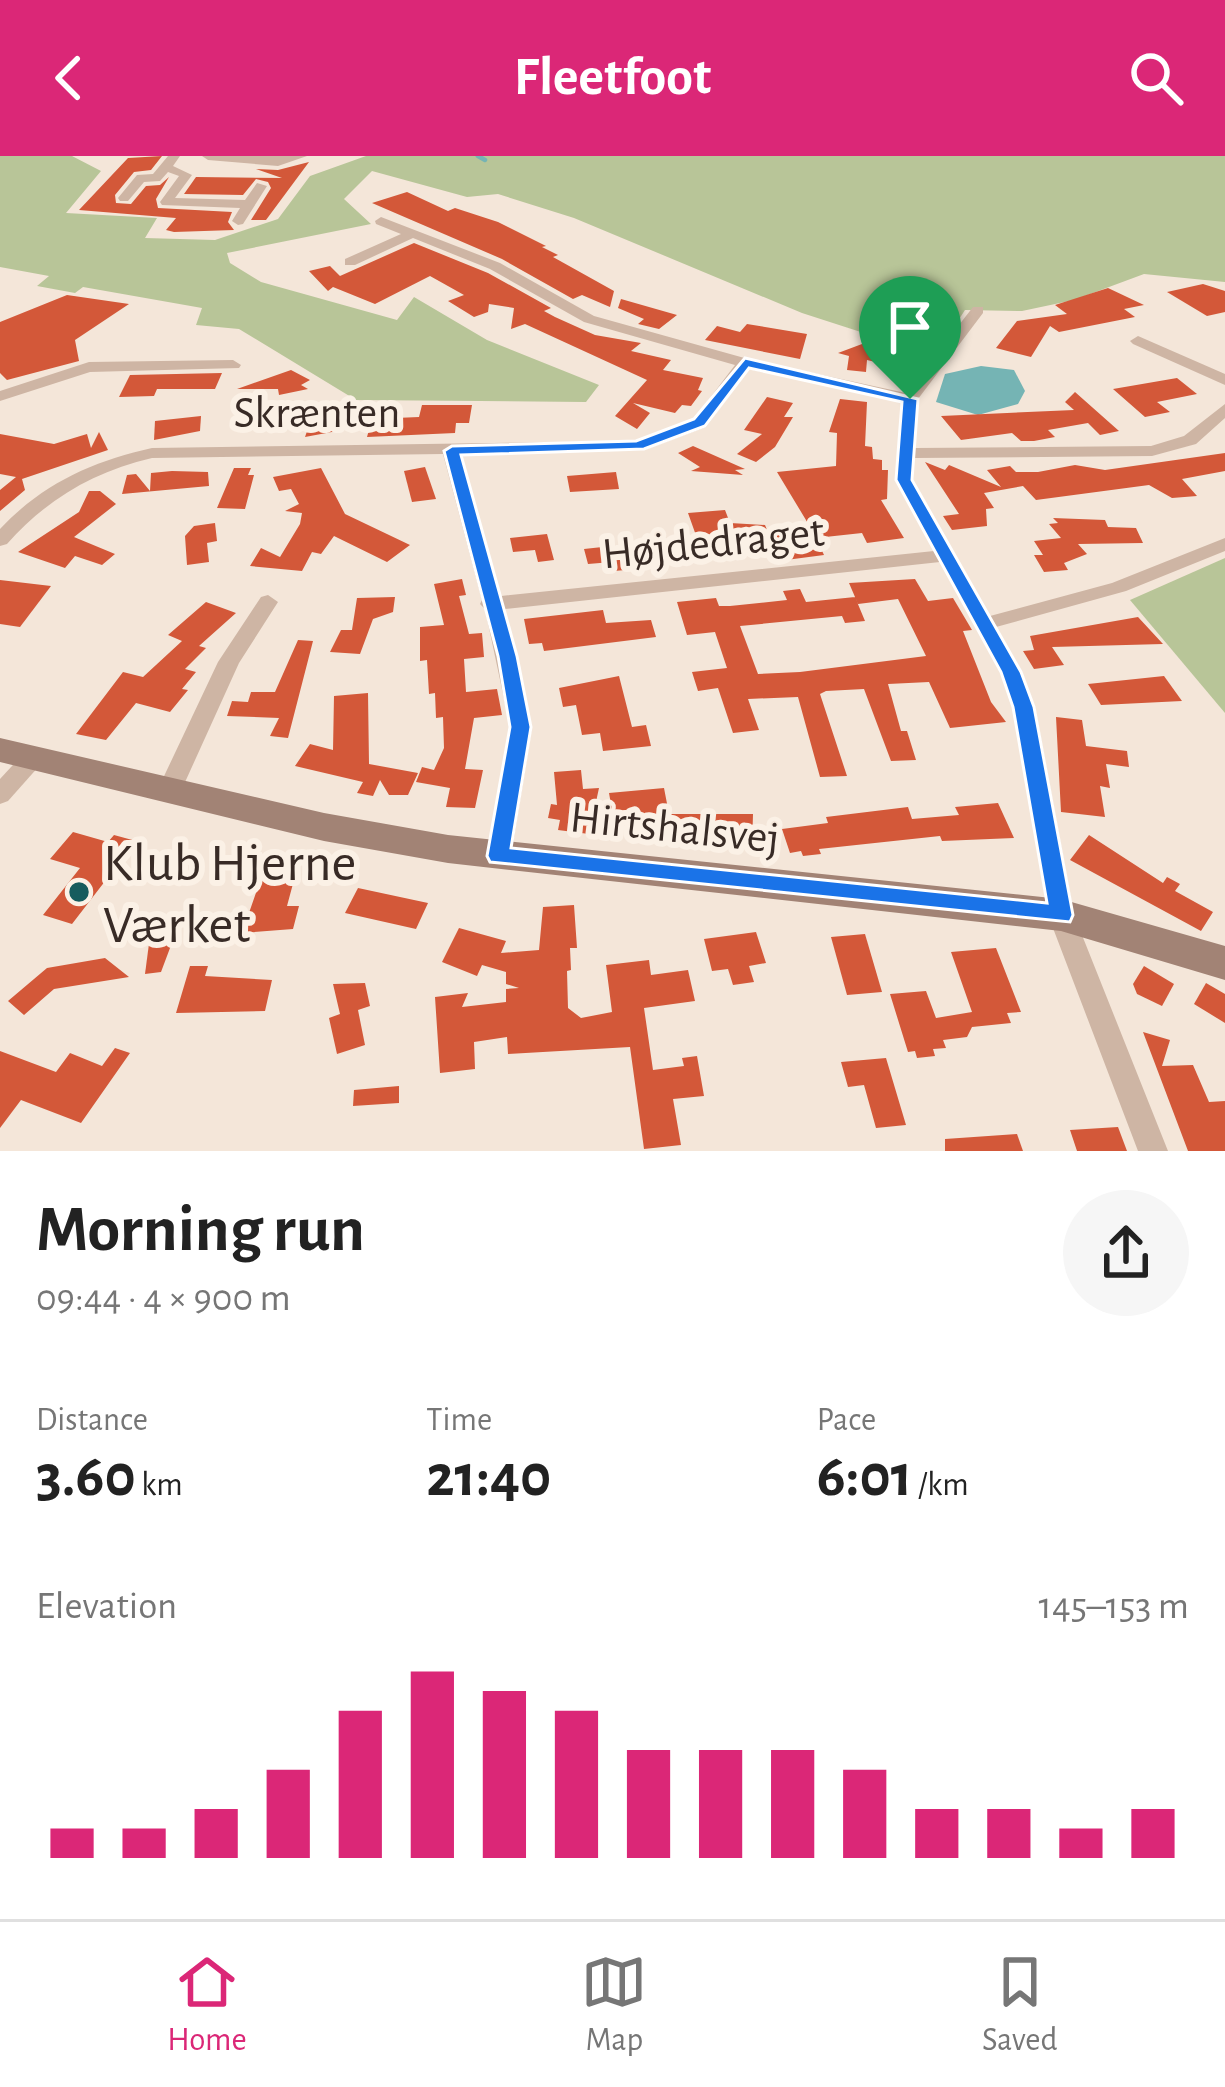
<!DOCTYPE html>
<html lang="en">
<head>
<meta charset="utf-8">
<style>
	:root { --surface:#fff; --page:#f6f6f6; --text:#222; --muted:#767676; --line:#e0e0e0; --accent:#db2777 }
	body { margin:0; font-family:"Alegreya Sans",sans-serif; background:var(--page); color:var(--text); height:100vh; display:flex; flex-direction:column; font-size:45px; white-space:nowrap }
	* { box-sizing:border-box; margin:0 }
	p { font-size:39px; color:var(--muted) }
	.icon { flex:none; width:66px; height:66px; fill:none; stroke:currentColor; stroke-width:2; stroke-linecap:round; stroke-linejoin:round }
	.map { position:relative; height:995px; overflow:hidden }
	.details { display:flex; flex-direction:column; background:var(--surface); flex:1 }
	.details>* { flex:none }
	.pin { position:absolute; display:grid; place-items:center; width:102px; height:102px; color:#fff; margin:-123px -51px; border-radius:50% 50% 50% 0; rotate:-45deg; box-shadow:0 0 12px #0007 }
	.pin .icon { rotate:45deg }
	.round { display:grid; place-items:center; flex:none; width:126px; height:126px; border-radius:63px; background:var(--page) }
	.summary { display:flex; align-items:center; justify-content:space-between; height:204px; padding:0 36px }
	h1 { font-size:66px; font-weight:700; line-height:90px }
	.figures { display:grid; grid-template-columns:repeat(3,1fr); gap:18px; height:204px; padding:12px 36px }
	.figures div { display:grid; align-content:center }
	.figures b { font-size:60px; font-weight:700 }
	.figures small { font-size:33px; font-weight:400 }
	.figures p { font-size:33px }
	.chart { height:336px; padding:24px 36px }
	.chart p { display:flex; justify-content:space-between }
	.chart svg { width:100%; height:216px; margin-top:12px; stroke:var(--accent); stroke-width:6 }
	header { display:flex; justify-content:space-between; align-items:center; height:156px; padding:0 36px; background:var(--accent); color:#fff; font-size:54px; font-weight:700 }
	.tab-bar { display:flex; justify-content:space-around; align-items:center; height:168px; border-top:3px solid var(--line); background:var(--surface); font-size:33px; color:var(--muted) }
	.tab-bar a { display:grid; justify-items:center; gap:6px }
	.tab-bar .on { color:var(--accent) }
	.map>svg:first-child { display:block }
	.green { fill:#b8c598 }
	.water { fill:#75b4b4 }
	.lines { fill:none; stroke-linecap:round; stroke-linejoin:round }
	.stream { stroke:#75b4b4; stroke-width:4.5 }
	.building { fill:#d35839 }
	.street { fill:#ceb5a4; fill-rule:evenodd }
	.secondary { fill:#a28375; fill-rule:evenodd }
	.route { fill:#1a73e8; stroke:#fff; stroke-width:3; fill-rule:evenodd }
	.poi-dot { fill:#175c5e; stroke:#fbf1e6; stroke-width:4.5 }
	.labels { text-anchor:middle; stroke-width:12; stroke-linejoin:round; paint-order:stroke }
	.street-label { font-size:45px; fill:#382b26; stroke:#fbf1e6 }
	.near-poi-label { font-size:54px; fill:#382b26; stroke:#fbf1e6; text-anchor:start }
</style>
</head>
<body>
<header><svg class="icon" aria-label="back" viewBox="0 0 24 24"><path d="M15 5l-7 7 7 7"/></svg>Fleetfoot<svg class="icon" aria-label="search" viewBox="0 0 24 24"><circle cx="10" cy="10" r="6"/><path d="M15 15l6 6"/></svg></header>
<div class="map">
<svg width="1225" height="995" viewBox="0 0 1225 995">
	<rect width="100%" height="100%" fill="#f4e6d9"/>
	<!-- green -->
	<g class="green">
		<polygon points="0,0 72,0 101,15 66,57 157,62 145,82 215,84 278,63 310,20 366,0 1225,0 1225,126 1144,118 1074,144 1022,155 965,154 935,200 802,157 574,62 498,38 467,41 372,15 344,43 371,68 227,97 230,107 261,126 397,164 414,141 487,184 599,229 586,246 356,244 239,173 196,169 202,152 83,131 75,137 37,130 49,120 0,111"/>
		<polygon points="1225,402 1225,557 1130,444"/>
	</g>
	<!-- water -->
	<polygon class="water" points="981,210 1014,214 1025,235 1018,248 978,259 936,246 945,218"/>
	<g class="lines">
		<!-- stream -->
		<polyline class="stream" points="478,0 485,4"/>
	</g>
	<!-- building -->
	<g class="building">
		<polygon points="162,0 151,14 134,16 115,39 116,47 131,48 146,30 160,29 169,21 156,43 158,52 232,56 228,66 234,74 174,76 166,74 176,62 79,54 128,2"/>
		<polygon points="309,6 266,64 251,64 271,32 268,26 256,23 243,39 184,38 196,21 282,22 256,13 278,14"/>
		<polygon points="407,36 448,55 455,52 498,66 546,90 542,91 558,99 553,101 614,135 610,151 582,139 573,143 502,103 372,47"/>
		<polygon points="414,87 488,117 551,152 544,155 555,161 595,179 641,187 631,195 671,204 663,214 703,222 698,234 702,235 691,250 682,249 675,257 633,247 650,257 637,273 615,260 647,224 525,168 511,173 514,152 489,148 488,156 474,161 448,145 464,139 430,120 375,148 333,131 328,135 309,115 330,110 340,120"/>
		<polygon points="1203,128 1225,135 1225,156 1207,160 1167,136"/>
		<polygon points="1108,132 1144,149 1124,153 1135,161 1059,176 1050,170 1031,201 996,192 1017,165 1067,158 1055,149"/>
		<polygon points="67,139 129,148 75,184 79,205 7,224 0,217 0,166"/>
		<polygon points="621,143 677,159 659,173 638,168 644,163 618,152"/>
		<polygon points="747,168 807,178 800,203 705,184 717,170 740,176"/>
		<polygon points="870,185 889,200 896,190 919,196 909,214 867,204 866,216 847,214 849,200 838,197"/>
		<polygon points="291,214 310,224 301,229 308,233 279,239 278,233 237,233"/>
		<polygon points="222,217 215,233 157,233 154,240 119,241 130,219"/>
		<polygon points="1177,222 1197,238 1157,246 1170,256 1145,261 1113,233"/>
		<polygon points="1075,236 1119,275 1100,279 1088,267 1048,274 1055,281 1034,285 1021,285 1012,277 961,284 941,260 1074,254 1065,246"/>
		<polygon points="767,241 793,247 784,261 793,261 775,291 756,306 737,298 762,278 744,274"/>
		<polygon points="840,243 867,246 865,290 872,291 873,303 882,304 882,314 888,314 887,343 881,344 904,382 867,387 862,377 816,382 824,399 786,404 781,392 728,393 724,382 698,385 688,357 725,354 730,367 765,369 769,379 812,374 777,316 836,310 837,277 829,276"/>
		<polygon points="422,249 472,249 469,267 456,267 455,277 367,281 372,263 419,261"/>
		<polygon points="314,255 344,255 337,275 305,281"/>
		<polygon points="201,260 200,275 154,284 155,265"/>
		<polygon points="99,276 108,294 22,323 25,334 0,355 0,334 16,321 0,318 0,278 54,288 87,278 91,292"/>
		<polygon points="693,290 745,313 735,314 743,319 691,315 700,311 678,297"/>
		<polygon points="1225,297 1225,315 1182,323 1197,340 1172,342 1149,329 1036,344 1023,330 984,337 994,352 986,353 987,370 952,374 943,360 959,358 925,306 945,314 949,309 1001,331 987,314 1010,310 1016,316 1038,316 1075,309 1105,314"/>
		<polygon points="425,311 436,343 412,346 404,315"/>
		<polygon points="234,312 251,312 248,319 254,319 245,353 217,352"/>
		<polygon points="321,312 345,358 410,389 387,406 334,380 321,398 312,396 302,415 250,410 261,392 280,401 300,368 302,357 285,355 299,348 291,333 279,335 273,321"/>
		<polygon points="172,315 208,316 209,330 122,338 127,319 136,318 150,335 151,317"/>
		<polygon points="616,316 619,333 570,336 567,320"/>
		<polygon points="89,335 100,335 116,348 74,381 115,398 102,409 75,400 65,412 18,396 79,356"/>
		<polygon points="1053,362 1105,364 1108,371 1136,372 1143,387 1078,388 1087,398 1064,407 1068,414 1044,416 1034,399 1043,399 1034,385 1061,382 1049,368 1058,367"/>
		<polygon points="215,367 217,385 207,387 209,406 187,409 185,380 194,370"/>
		<polygon points="547,378 554,404 538,406 535,394 513,396 510,382"/>
		<polygon points="630,388 637,413 614,415 612,406 588,408 584,393"/>
		<polygon points="462,423 466,439 459,440 469,478 482,477 484,501 464,503 466,536 497,533 502,559 474,562 465,613 483,614 475,652 446,651 450,632 416,626 422,611 434,614 444,592 443,561 436,562 435,537 429,538 427,504 420,505 420,471 444,469 434,428"/>
		<polygon points="915,423 928,445 953,442 972,474 963,475 991,546 1006,566 950,572 929,526 888,528 901,575 907,575 916,604 891,605 864,533 826,535 820,538 847,620 820,621 798,541 748,543 759,574 733,577 718,532 698,535 692,516 727,512 715,476 687,479 677,446 716,442 719,450 730,450 787,444 783,435 800,433 806,446 855,441 865,465 845,467 842,460 740,470 758,518 800,516 926,500 898,443 858,448 849,427"/>
		<polygon points="0,424 51,430 20,471 0,468"/>
		<polygon points="395,441 393,456 373,463 360,498 330,496 341,474 352,474 357,442"/>
		<polygon points="206,446 236,457 199,490 206,492 185,513 196,516 182,533 188,534 170,556 136,547 106,584 76,578 123,516 143,521 182,485 168,479"/>
		<polygon points="603,454 606,467 651,464 656,481 544,495 542,487 529,488 524,463"/>
		<polygon points="1138,461 1163,488 1052,491 1064,509 1034,513 1023,495 1034,494 1030,480"/>
		<polygon points="298,484 313,485 288,582 270,580 279,562 227,560 232,545 248,546 251,536 275,536"/>
		<polygon points="619,520 632,571 646,569 651,590 603,595 600,577 582,579 576,549 563,551 559,532"/>
		<polygon points="1164,520 1182,545 1101,549 1088,528"/>
		<polygon points="368,537 369,608 418,617 408,639 389,639 380,624 373,640 357,637 363,626 295,610 310,588 333,594 334,540"/>
		<polygon points="1056,561 1082,564 1086,590 1127,595 1129,611 1106,608 1110,632 1100,630 1105,661 1061,656"/>
		<polygon points="581,614 583,633 599,632 589,678 558,674 560,664 548,662 551,648 557,649 554,616"/>
		<polygon points="664,632 669,658 753,658 752,693 705,689 703,682 646,686 643,668 615,671 609,637"/>
		<polygon points="998,647 1014,682 942,685 940,680 819,693 821,698 803,700 801,695 790,697 782,673 828,667 826,661 908,651 912,663 959,659 955,651"/>
		<polygon points="73,676 108,686 114,679 136,685 72,768 43,759 80,712 50,703"/>
		<polygon points="1089,679 1163,727 1167,721 1180,728 1175,735 1213,756 1201,775 1070,704"/>
		<polygon points="266,708 298,709 287,750 299,750 293,773 242,777"/>
		<polygon points="358,732 428,747 416,773 345,757"/>
		<polygon points="574,749 577,792 570,792 571,814 567,815 568,852 581,862 612,856 606,809 649,804 651,819 688,814 695,845 644,852 653,914 684,910 682,902 697,900 704,940 673,943 681,989 644,993 630,891 508,898 507,881 474,886 475,913 440,917 435,841 468,837 462,851 506,846 506,833 519,832 506,828 506,816 482,809 477,820 442,806 459,772 506,785 501,797 539,794 543,751"/>
		<polygon points="176,776 161,816 145,818 150,780"/>
		<polygon points="756,776 766,807 749,810 754,826 733,829 728,813 712,815 704,783"/>
		<polygon points="865,778 882,836 847,839 831,781"/>
		<polygon points="996,792 1021,856 1007,857 1011,867 972,871 967,881 943,884 946,892 933,893 935,900 917,902 915,895 908,896 890,838 926,835 936,862 972,856 951,796"/>
		<polygon points="105,802 129,821 54,833 24,859 8,845 47,812"/>
		<polygon points="190,810 208,810 205,820 272,824 265,855 176,857"/>
		<polygon points="1144,810 1174,828 1162,850 1137,838 1133,828"/>
		<polygon points="365,827 370,850 358,854 365,889 337,898 329,862 340,858 333,828"/>
		<polygon points="1206,827 1225,838 1225,867 1194,848"/>
		<polygon points="1143,876 1170,884 1162,910 1193,909 1209,946 1225,945 1225,995 1188,995"/>
		<polygon points="115,892 130,897 81,967 21,944 0,972 0,895 56,916 70,897 102,910"/>
		<polygon points="886,902 906,969 876,972 864,929 848,931 841,906"/>
		<polygon points="399,930 399,947 353,950 354,934"/>
		<polygon points="1118,971 1127,995 1077,995 1070,974"/>
		<polygon points="1017,978 1023,995 945,995 945,983"/>
	</g>
	<g class="lines">
		<!-- street -->
		<g class="street">
			<polygon points="168,0 180,0 173,10 192,19 175,42 245,44 257,27 267,30 243,68 238,69 232,65 240,52 162,49 160,46 179,20 168,16 160,25 144,26 128,45 120,45 118,42 137,19 153,18"/>
			<polygon points="202,0 307,0 278,10 208,4"/>
			<path d="M381,61l119,46 94,53 154,43 158,34 67,-86h10v6l-65,86 -3,49 236,-2 33,-10 41,-32v14l-29,26 -44,12 -238,2 -1,22 77,136 122,-33 113,-45v13l-99,40 -130,36 26,45 13,35 39,208 94,236h-30l-90,-236 -35,-208 -13,-35 -60,-110 -435,47 27,118 -21,129 -3,7 -9,3 -9,-3 -3,-7 23,-129 -25,-118 -5,-5 2,-4 -39,-146 -291,4c-59,14 -105,41 -145,86l-7,2v-17c42,-45 93,-68 152,-81l484,-7 58,-22 41,-54 -151,-43 -94,-53 -77,-31 -58,27h-10v-6l56,-25 -25,-10 -1,-3zM749,213l153,33 -7,78 39,71 -433,45 -41,-142 184,-4 62,-23z"/>
			<polygon points="1138,180 1225,218 1225,229 1133,188 1130,185"/>
			<polygon points="233,204 241,209 239,212 90,216 0,245 0,235 89,206"/>
			<polygon points="268,439 278,446 239,507 181,635 177,641 169,644 161,641 157,635 218,506 261,441"/>
			<polygon points="32,594 40,597 43,603 40,609 8,645 0,648 0,623 24,597"/>
		</g>
		<!-- secondary -->
		<polygon class="secondary" points="0,582 324,657 448,679 1061,743 1225,790 1225,824 1061,775 448,707 324,685 0,606"/>
	</g>
	<!-- route -->
	<path class="route" d="M745,202l173,41 -6,81 109,192 13,35 39,208 -3,7 -580,-60 -3,-6 23,-129 -12,-71 -54,-205 8,-5 184,-5 58,-22zM749,212l153,34 -6,78 105,192 12,35 34,196 -536,-55 20,-121 -14,-71 -56,-201 183,-6 61,-23z"/>
	<!-- markers -->
	<circle class="poi-dot" cx="79" cy="736" r="12"/>
	<g class="labels">
		<!-- street labels -->
		<g class="street-label">
			<text x="317" y="271">Skrænten</text>
			<text transform="translate(713 385) rotate(-6)" y="16">Højdedraget</text>
			<text transform="translate(675 670) rotate(6)" y="16">Hirtshalsvej</text>
		</g>
		<!-- near-poi labels -->
		<g class="near-poi-label">
			<text x="103" y="724">Klub Hjerne<tspan x="103" dy="62">Værket</tspan></text>
		</g>
	</g>
</svg>
<div class="pin" style="left:910px;top:243px;background:#1e9e55"><svg class="icon" aria-label="arrive" viewBox="0 0 24 24"><path d="M6 21V4h12l-3 4 3 4H6"/></svg></div>
</div>
<section class="details">
<div class="summary"><div><h1>Morning run</h1><p>09:44 · 4 × 900 m</p></div><a class="round"><svg class="icon" aria-label="share" viewBox="0 0 24 24"><path d="M12 15V3M7 8l5-5 5 5M5 13v7h14v-7"/></svg></a></div>
<div class="figures">
<div><p>Distance</p><b>3.60<small> km</small></b></div>
<div><p>Time</p><b>21:40</b></div>
<div><p>Pace</p><b>6:01<small> /km</small></b></div>
</div>
<div class="chart"><p><span>Elevation</span>145–153 m</p>
<svg viewBox="0 0 160 44" preserveAspectRatio="none"><path d="M5 44V38M15 44V38M25 44V34M35 44V26M45 44V14M55 44V6M65 44V10M75 44V14M85 44V22M95 44V22M105 44V22M115 44V26M125 44V34M135 44V34M145 44V38M155 44V34"/></svg>
</div>
</section>
<nav class="tab-bar">
<a class="on"><svg class="icon" aria-label="home" viewBox="0 0 24 24"><path d="M3 11l9-7 9 7M6 9v11h12V9"/></svg>Home</a>
<a><svg class="icon" aria-label="map" viewBox="0 0 24 24"><path d="M3 6l6-2 6 2 6-2v14l-6 2-6-2-6 2zM9 4v14M15 6v14"/></svg>Map</a>
<a><svg class="icon" aria-label="saved" viewBox="0 0 24 24"><path d="M7 4h10v16l-5-4-5 4z"/></svg>Saved</a>
</nav>
</body>
</html>
